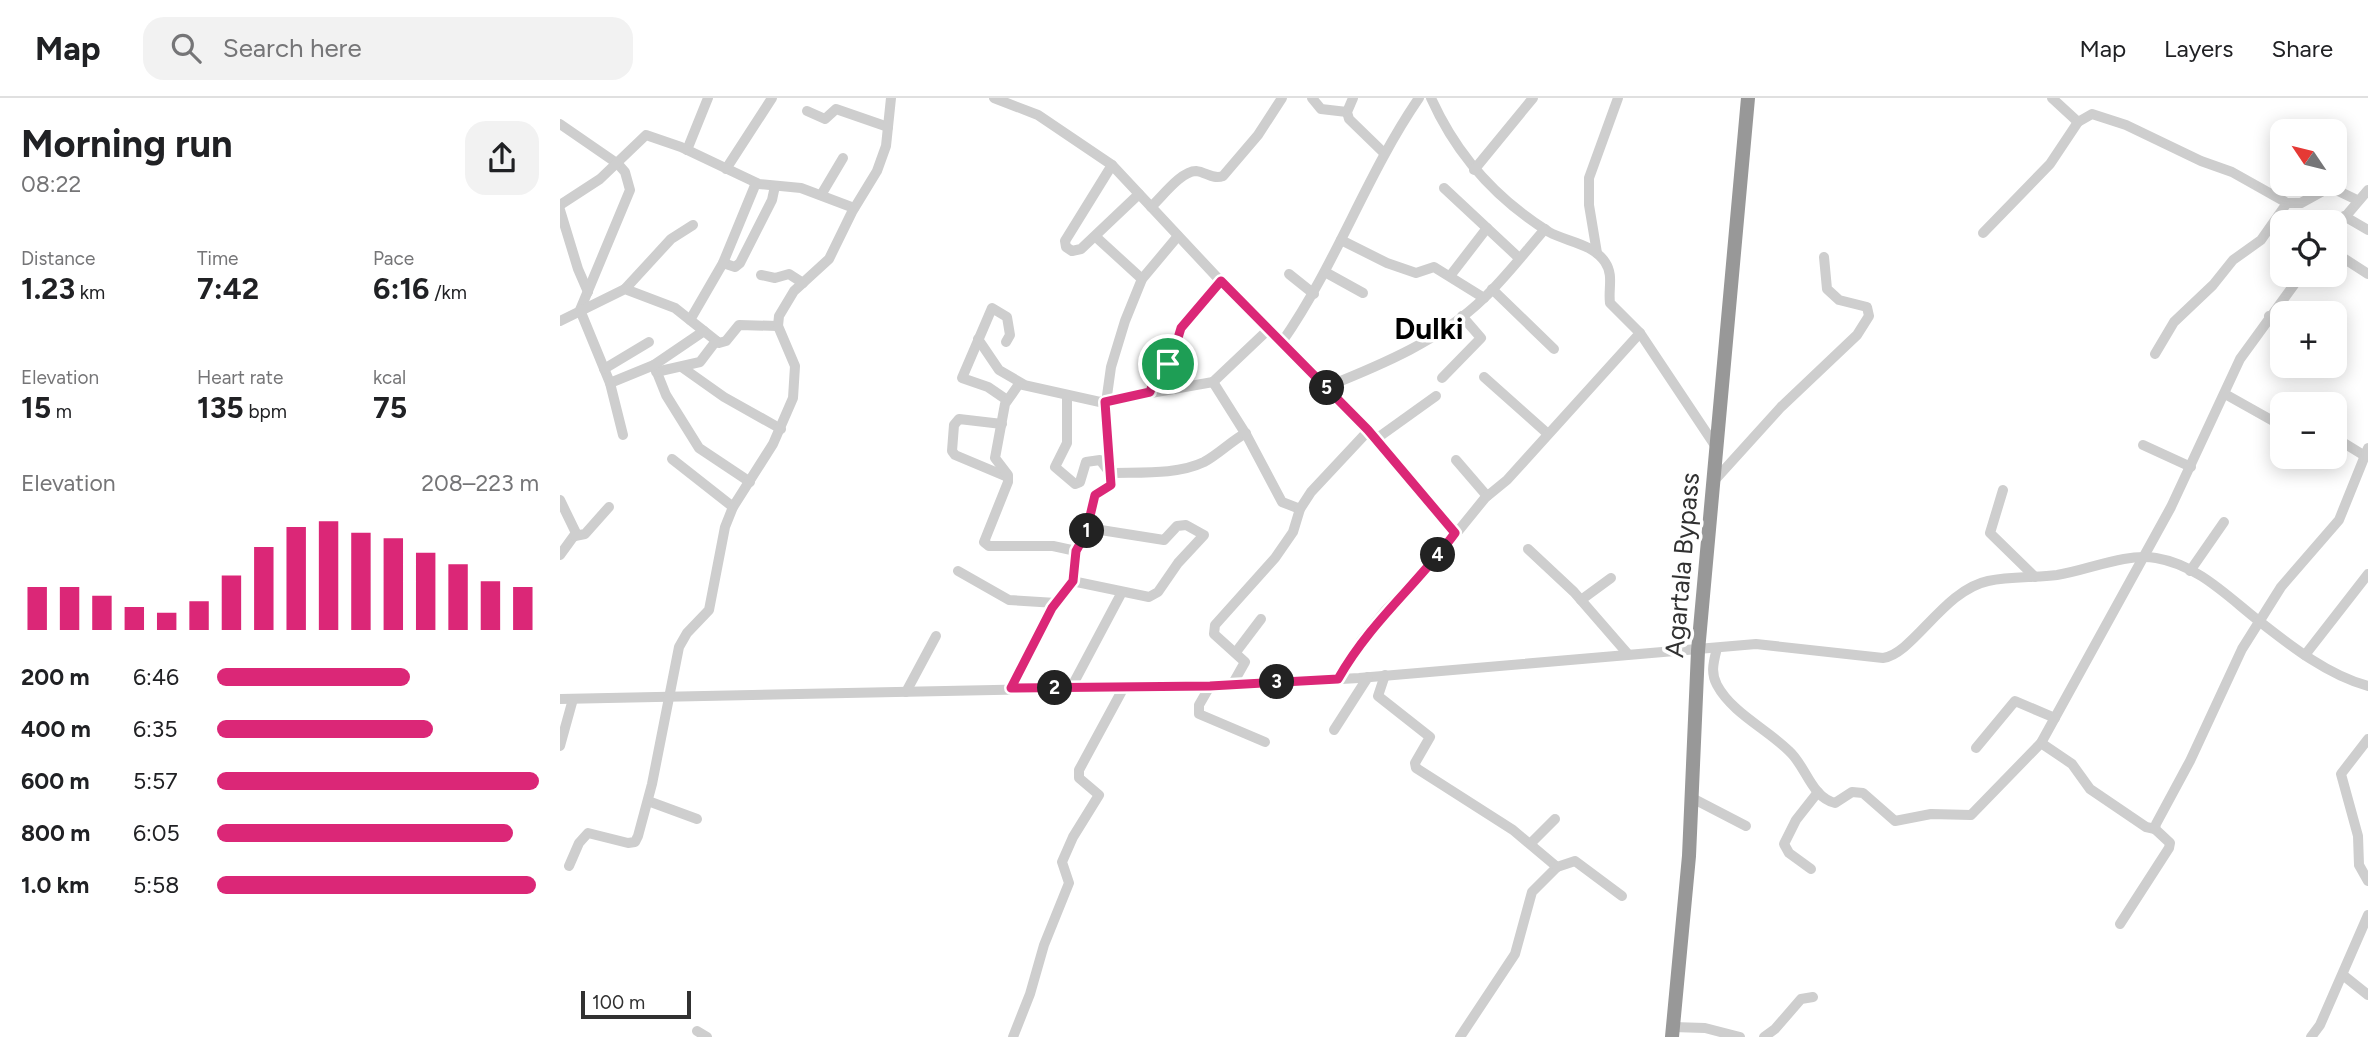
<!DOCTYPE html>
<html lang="en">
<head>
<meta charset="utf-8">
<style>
	:root { --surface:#fff; --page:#f2f2f2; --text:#202124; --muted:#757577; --line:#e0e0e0; --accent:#db2777 }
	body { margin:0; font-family:Figtree,sans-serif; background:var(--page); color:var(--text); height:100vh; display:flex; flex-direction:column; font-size:26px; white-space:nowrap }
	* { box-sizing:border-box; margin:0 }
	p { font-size:23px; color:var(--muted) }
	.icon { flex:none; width:38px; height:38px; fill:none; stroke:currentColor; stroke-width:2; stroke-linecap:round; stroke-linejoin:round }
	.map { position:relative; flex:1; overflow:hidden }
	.panel { display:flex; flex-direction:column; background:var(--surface); width:560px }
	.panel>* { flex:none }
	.needle { width:46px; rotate:305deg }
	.fabs { position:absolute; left:1710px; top:21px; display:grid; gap:14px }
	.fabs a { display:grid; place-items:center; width:77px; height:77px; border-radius:14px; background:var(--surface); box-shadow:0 4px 18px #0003; font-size:35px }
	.scale { position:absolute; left:21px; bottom:18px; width:110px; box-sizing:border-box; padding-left:7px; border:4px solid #313131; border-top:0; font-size:19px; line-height:24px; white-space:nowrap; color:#313131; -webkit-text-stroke:5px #fff; paint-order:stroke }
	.pin { position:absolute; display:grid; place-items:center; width:60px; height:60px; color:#fff; margin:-30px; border:4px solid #fff; border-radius:50%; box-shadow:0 2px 7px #0007 }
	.km { position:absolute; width:35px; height:35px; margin:-18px; border-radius:50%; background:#222; color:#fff; font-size:19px; line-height:35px; text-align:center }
	.round { display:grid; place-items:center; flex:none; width:74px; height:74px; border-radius:21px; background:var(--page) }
	.headline { display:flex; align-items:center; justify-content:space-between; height:119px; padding:0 21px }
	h1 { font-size:38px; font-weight:700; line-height:52px }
	.metrics { display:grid; grid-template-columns:repeat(3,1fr); gap:10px; height:119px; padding:7px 21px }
	.metrics div { display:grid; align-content:center }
	.metrics b { font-size:30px; font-weight:700 }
	.metrics small { font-size:19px; font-weight:400 }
	.metrics p { font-size:19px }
	.chart { height:196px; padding:14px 21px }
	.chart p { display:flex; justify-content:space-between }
	.chart svg { width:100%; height:126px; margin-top:7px; stroke:var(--accent); stroke-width:6 }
	ul { padding:0 21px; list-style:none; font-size:23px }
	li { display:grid; grid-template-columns:112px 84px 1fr; align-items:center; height:52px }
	li i { height:18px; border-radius:9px; background:var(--accent) }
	header { display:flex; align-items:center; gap:42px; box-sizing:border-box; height:98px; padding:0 35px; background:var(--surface); border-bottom:2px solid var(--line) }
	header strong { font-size:33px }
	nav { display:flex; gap:38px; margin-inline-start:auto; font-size:24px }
	.search { width:490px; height:63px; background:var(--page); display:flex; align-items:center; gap:18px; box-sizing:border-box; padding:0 24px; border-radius:21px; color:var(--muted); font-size:26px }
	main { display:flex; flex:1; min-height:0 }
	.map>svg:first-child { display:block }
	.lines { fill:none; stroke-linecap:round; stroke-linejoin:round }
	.minor { stroke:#cecece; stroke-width:10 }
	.highway { stroke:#989898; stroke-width:14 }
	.route-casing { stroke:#fff; stroke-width:14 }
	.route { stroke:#db2777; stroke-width:9 }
	.labels { text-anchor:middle; stroke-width:7; stroke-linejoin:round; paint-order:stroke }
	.street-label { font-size:26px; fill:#313131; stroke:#fff }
	.quarter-label { font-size:30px; font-weight:bold; fill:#000; stroke:#fff }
</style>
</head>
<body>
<header>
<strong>Map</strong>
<div class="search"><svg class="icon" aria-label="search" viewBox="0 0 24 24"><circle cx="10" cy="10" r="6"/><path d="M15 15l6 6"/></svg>Search here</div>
<nav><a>Map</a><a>Layers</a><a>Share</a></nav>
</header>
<main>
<section class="panel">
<div class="headline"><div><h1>Morning run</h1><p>08:22</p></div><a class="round"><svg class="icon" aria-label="share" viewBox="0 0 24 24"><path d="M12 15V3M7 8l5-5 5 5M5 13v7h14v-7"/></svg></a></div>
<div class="metrics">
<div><p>Distance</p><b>1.23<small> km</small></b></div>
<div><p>Time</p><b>7:42</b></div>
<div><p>Pace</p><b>6:16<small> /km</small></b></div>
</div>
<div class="metrics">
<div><p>Elevation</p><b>15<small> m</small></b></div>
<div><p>Heart rate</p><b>135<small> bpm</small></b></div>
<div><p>kcal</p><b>75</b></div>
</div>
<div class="chart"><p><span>Elevation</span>208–223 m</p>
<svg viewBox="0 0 160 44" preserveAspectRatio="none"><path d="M5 44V29M15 44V29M25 44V32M35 44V36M45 44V38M55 44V34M65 44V25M75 44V15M85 44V8M95 44V6M105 44V10M115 44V12M125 44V17M135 44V21M145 44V27M155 44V29"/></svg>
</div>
<ul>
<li><b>200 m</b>6:46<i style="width:60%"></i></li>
<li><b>400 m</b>6:35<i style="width:67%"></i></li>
<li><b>600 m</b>5:57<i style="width:100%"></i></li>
<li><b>800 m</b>6:05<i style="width:92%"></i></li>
<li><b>1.0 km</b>5:58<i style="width:99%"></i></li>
</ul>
</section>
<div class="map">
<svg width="1808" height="939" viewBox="0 0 1808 939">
	<rect width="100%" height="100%" fill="#fff"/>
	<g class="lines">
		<!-- minor -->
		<g class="minor">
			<polyline points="434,0 478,17 552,67 668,191 809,332 895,435"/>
			<polyline points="752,0 761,11 787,14"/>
			<polyline points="793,0 787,14 789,21 824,55"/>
			<path d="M871,0c25,56 65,101 118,134 18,10 43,11 56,30 9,13 3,27 5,41l30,30 76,114"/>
			<polyline points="1492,0 1518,24"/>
			<polyline points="247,13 265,21 276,11 328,29"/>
			<polyline points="0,26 58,66 65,74 70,92 20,212 50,285 63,337"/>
			<polyline points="127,52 148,0"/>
			<polyline points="552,67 505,143 506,149 512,153 521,151 579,96"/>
			<polyline points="166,71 212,0"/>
			<polyline points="914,72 973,0"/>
			<polyline points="884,90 959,160"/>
			<polyline points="261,97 283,60"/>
			<polyline points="0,107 40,81 86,37 121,49 199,86 241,90 294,110"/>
			<path d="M591,109c11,-10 30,-36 45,-36 10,1 17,9 27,5l35,-41 24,-37"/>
			<polyline points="0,112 18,171 28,194"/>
			<polyline points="1784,118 1808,132"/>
			<polyline points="1774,132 1808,92"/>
			<polyline points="1423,135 1490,66 1518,24 1532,16 1566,27 1641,63 1672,74 1727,105 1741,105 1770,89 1797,102"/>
			<polyline points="536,139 582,181"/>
			<polyline points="781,142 827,165 856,175 874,169 924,200"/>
			<polyline points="1718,145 1722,148"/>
			<polyline points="1774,154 1808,176"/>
			<polyline points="1037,155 1029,107 1029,80 1058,0"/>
			<polyline points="163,165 175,169 180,165 212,102 215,88"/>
			<polyline points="765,174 803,195"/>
			<polyline points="729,176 754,196"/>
			<polyline points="201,177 215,180 229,176 243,185"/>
			<polyline points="890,178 927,130"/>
			<polyline points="65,191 111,141 133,127"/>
			<polyline points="932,191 994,251"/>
			<polyline points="1709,218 1722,227"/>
			<polyline points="130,222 163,165 196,85"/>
			<polyline points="0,223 65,191 115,210 159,245 166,243 179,227 218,228"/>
			<polyline points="418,241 439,272 463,286"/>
			<polyline points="446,244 450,237 447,219 432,210 402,280 428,289 447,302"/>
			<path d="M722,244c54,-77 84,-167 137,-244"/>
			<polyline points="1595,256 1614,224 1653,187 1673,162 1701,142 1727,105"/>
			<polyline points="94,267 106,297 139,350 190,384"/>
			<polyline points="123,270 164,299 221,331"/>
			<polyline points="44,271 89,244"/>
			<polyline points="96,274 140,264 156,243"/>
			<polyline points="924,279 988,336"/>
			<polyline points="882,280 921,240 902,218"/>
			<polyline points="653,284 709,231"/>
			<polyline points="50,285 94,267 144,233"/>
			<path d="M766,289c55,-22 115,-47 158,-89 22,-21 41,-46 61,-69"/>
			<polyline points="590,294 594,278 611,263 621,230 661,183"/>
			<polyline points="1665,296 1722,328"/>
			<path d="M507,297v48l-12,24 20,17 5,-2 6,-20 14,-2 10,13c30,-1 67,2 94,-11 15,-8 27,-21 42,-29"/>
			<polyline points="442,326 399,321 394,327 392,353 395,357 445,378"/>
			<polyline points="1774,339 1805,358"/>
			<polyline points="816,341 876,298"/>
			<polyline points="1583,347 1631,369"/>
			<polyline points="112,361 173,409"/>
			<polyline points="896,362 927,398"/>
			<polyline points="1154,383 1221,309 1297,237 1309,218 1307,209 1279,202 1267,191 1264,159"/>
			<polyline points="1443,392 1430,435 1475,479"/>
			<polyline points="0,402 16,435 0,457"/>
			<polyline points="15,438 25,436 49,409"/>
			<polyline points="968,451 1014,494 1067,555"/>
			<polyline points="516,453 493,448 429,448 424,444 448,384 448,377 435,360 445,306 459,286 540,304 653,284 687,338 722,404 740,411"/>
			<polyline points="398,473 449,502 496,505"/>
			<polyline points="1630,473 1664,424"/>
			<polyline points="512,483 589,499 598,494 618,465 644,437 626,427 617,428 604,442 528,430"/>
			<polyline points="1021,502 1051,480"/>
			<path d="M1157,550c-3,13 -7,24 0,37 15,28 50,44 72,66 17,15 22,46 46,52l17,-11 11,1 32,28 36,-7 40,1 70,-72 130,-236 69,-148 61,-84"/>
			<polyline points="676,554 701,521"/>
			<polyline points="1745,557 1808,476"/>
			<polyline points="825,577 818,598 870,639 855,665 856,670 953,732 997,769 972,794 955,856 900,939"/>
			<polyline points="778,581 801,543 826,512 873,464 925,400 947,382 1080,235"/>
			<polyline points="672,587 685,564 654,536 655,527 715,460 733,434 740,411 751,394 809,332"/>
			<polyline points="650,588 639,607 639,616 705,644"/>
			<polyline points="451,590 493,510 512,483 516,453 526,435 535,397 551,387 545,312 551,269 565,223 582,181 618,138"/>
			<polyline points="511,590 562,494"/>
			<polyline points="346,594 376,538"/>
			<path d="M0,601l672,-14 127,-7 397,-34 127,14c30,-4 61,-68 105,-77 23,-5 46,-3 69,-6 32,-5 67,-22 99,-17 42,7 71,38 103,63 33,26 69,54 109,65"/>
			<polyline points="774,632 808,579"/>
			<polyline points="1808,641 1781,676 1798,738 1799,767 1808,783"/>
			<polyline points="1481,645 1512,666 1530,691 1586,729 1595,731"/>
			<polyline points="0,648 13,601"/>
			<polyline points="1416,650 1455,603 1495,620"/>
			<polyline points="1132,700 1186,728"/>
			<polyline points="88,703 137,721"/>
			<polyline points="971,745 995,721"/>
			<polyline points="9,768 19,745 28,735 68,745 75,744 78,738 92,686 119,549 127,535 149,512 165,429 173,409 213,346 233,300 235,268 218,228 219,218 234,193 269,161 292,114 317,73 326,48 331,0"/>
			<polyline points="997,769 1015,763 1062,798"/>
			<polyline points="1251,771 1229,755 1224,746 1236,722 1258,694"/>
			<polyline points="1560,826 1609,750 1610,745 1595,731 1596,726 1630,663 1682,551 1721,489 1779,422 1808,350"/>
			<polyline points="1783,877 1808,897"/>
			<polyline points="1113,929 1145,930 1180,939"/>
			<polyline points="137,933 147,939"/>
			<polyline points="453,939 470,896 484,847 509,785 502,764 513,739 539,697 519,680 519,672 564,589"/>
			<polyline points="1204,939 1215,931 1241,901 1253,899"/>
			<polyline points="1751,939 1760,927 1808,817"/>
		</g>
		<!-- highway -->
		<polyline class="highway" points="1112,939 1129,758 1138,553 1188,0"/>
	</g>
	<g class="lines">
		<defs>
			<path id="route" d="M661,183l147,149 87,103c-38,52 -84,88 -117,146l-128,7 -199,2 41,-80 21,-27 3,-30 10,-18 9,-38 16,-10 -6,-83 45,-10 6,-19 15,-12 10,-33z"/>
		</defs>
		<!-- route casing -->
		<use href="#route" class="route-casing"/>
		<!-- route -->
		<use href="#route" class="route"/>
	</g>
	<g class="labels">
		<!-- street labels -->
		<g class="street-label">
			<text transform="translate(1122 467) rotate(-85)" y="9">Agartala Bypass</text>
		</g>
		<!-- quarter labels -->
		<g class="quarter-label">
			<text x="869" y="241">Dulki</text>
		</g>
	</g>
</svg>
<div class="fabs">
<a><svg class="needle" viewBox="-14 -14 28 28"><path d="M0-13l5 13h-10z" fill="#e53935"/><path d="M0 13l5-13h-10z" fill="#757577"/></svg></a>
<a><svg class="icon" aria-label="locate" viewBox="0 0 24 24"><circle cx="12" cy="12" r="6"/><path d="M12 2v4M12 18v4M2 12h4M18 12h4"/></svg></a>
<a>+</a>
<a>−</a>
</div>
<div class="scale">100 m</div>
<div class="pin" style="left:608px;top:266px;background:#1e9e55"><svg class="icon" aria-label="arrive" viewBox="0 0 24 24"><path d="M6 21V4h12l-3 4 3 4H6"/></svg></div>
<b class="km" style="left:527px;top:433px">1</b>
<b class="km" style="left:495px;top:590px">2</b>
<b class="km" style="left:717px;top:584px">3</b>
<b class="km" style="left:878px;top:457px">4</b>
<b class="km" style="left:767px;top:290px">5</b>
</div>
</main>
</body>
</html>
